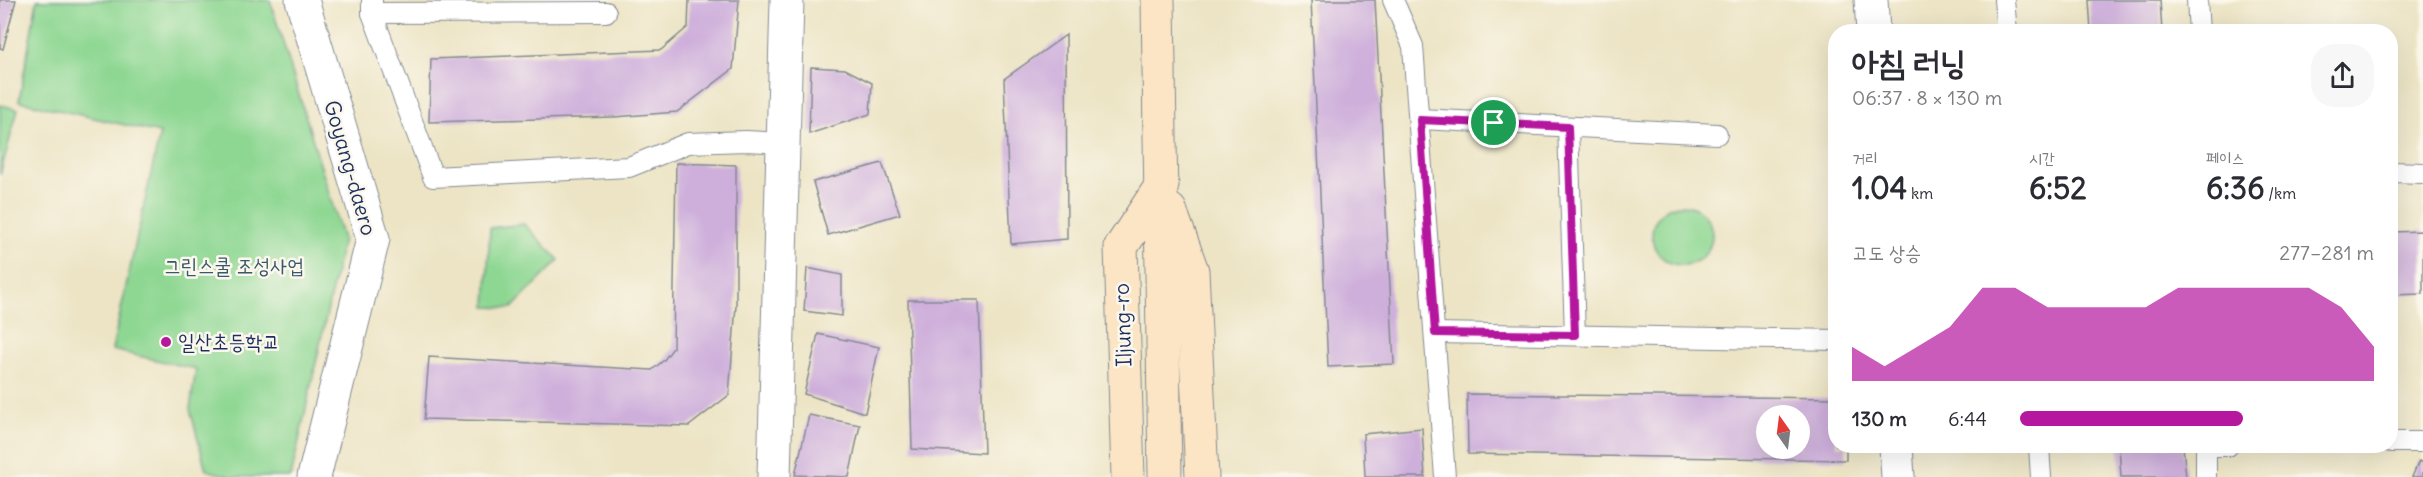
<!DOCTYPE html>
<html lang="ko">
<head>
<meta charset="utf-8">
<style>
	:root { --surface:#fff; --page:#f7f7f7; --text:#2b2b33; --muted:#7c7c81; --accent:#b5179e }
	body { margin:0; font-family:Delius,"Poor Story",sans-serif; background:var(--page); color:var(--text); height:100vh; display:flex; flex-direction:column; font-size:22px; white-space:nowrap }
	* { box-sizing:border-box; margin:0 }
	p { font-size:20px; color:var(--muted) }
	.icon { flex:none; width:33px; height:33px; fill:none; stroke:currentColor; stroke-width:2; stroke-linecap:round; stroke-linejoin:round }
	.map { position:relative; flex:1; overflow:hidden }
	.details { position:absolute; left:1828px; top:24px; width:570px; height:429px; display:flex; flex-direction:column; background:var(--surface); border-radius:24px; box-shadow:0 6px 24px #0002 }
	.details>* { flex:none }
	.needle { width:39px; rotate:346deg }
	.tools { position:absolute; left:1756px; top:405px; display:grid; gap:12px }
	.tools a { display:grid; place-items:center; width:54px; height:54px; border-radius:50%; background:var(--surface); box-shadow:0 6px 24px #0002; font-size:30px }
	.pin { position:absolute; display:grid; place-items:center; width:51px; height:51px; color:#fff; margin:-26px; border:3px solid #fff; border-radius:50%; box-shadow:0 2px 6px #0007 }
	.round { display:grid; place-items:center; flex:none; width:63px; height:63px; border-radius:24px; background:var(--page) }
	.headline { display:flex; align-items:center; justify-content:space-between; height:102px; padding:0 24px }
	h1 { font-size:33px; font-weight:700; line-height:45px }
	.stats { display:grid; grid-template-columns:repeat(3,1fr); gap:9px; height:102px; padding:6px 24px }
	.stats div { display:grid; align-content:center }
	.stats b { font-size:30px; font-weight:700 }
	.stats small { font-size:16px; font-weight:400 }
	.stats p { font-size:16px }
	.chart { height:168px; padding:12px 24px }
	.chart p { display:flex; justify-content:space-between }
	.chart svg { width:100%; height:108px; margin-top:6px; fill:var(--accent); opacity:.7 }
	ul { padding:0 24px; list-style:none; font-size:20px }
	li { display:grid; grid-template-columns:96px 72px 1fr; align-items:center; height:45px }
	li i { height:15px; border-radius:8px; background:var(--accent) }
	.map>svg:first-child { display:block }
	.green { fill:#8dd792; stroke:#548378; stroke-width:1.5 }
	.building { fill:#ceafdb; fill-rule:evenodd }
	.lines { fill:none; stroke-linecap:round; stroke-linejoin:round }
	.lane-casing { stroke:#848a91; stroke-width:22 }
	.street-casing { stroke:#848a91; stroke-width:35 }
	.secondary-casing { stroke:#848a91; stroke-width:35 }
	.lane { stroke:#fff; stroke-width:20 }
	.street { stroke:#fff; stroke-width:33 }
	.secondary { stroke:#fce5c4; stroke-width:33 }
	.route-casing { stroke:#fff; stroke-width:12 }
	.route { stroke:#b5179e; stroke-width:8 }
	.poi-dot { fill:#b5179e; stroke:#fbf7ec; stroke-width:2 }
	.labels { text-anchor:middle; stroke-width:5; stroke-linejoin:round; paint-order:stroke }
	.street-label { font-size:21px; fill:#1b2f5e; stroke:#fbf7ec }
	.park-label { font-size:21px; fill:#38596b; stroke:#fbf7ec }
	.poi-label { font-size:21px; fill:#1b2f5e; stroke:#fbf7ec; text-anchor:start }
</style>
</head>
<body>
<div class="map">
<svg width="2423" height="477" viewBox="0 0 2423 477">
	<rect width="100%" height="100%" fill="#fbf7ec"/>
	<filter id="ink" filterUnits="userSpaceOnUse"><feTurbulence type="fractalNoise" baseFrequency=".0167" numOctaves="2"/><feDisplacementMap in="SourceGraphic" scale="12" xChannelSelector="R" yChannelSelector="G"/><feConvolveMatrix kernelMatrix="1 2 1 2 8 2 1 2 1" color-interpolation-filters="sRGB"/></filter>
	<filter id="wash" filterUnits="userSpaceOnUse"><feTurbulence type="fractalNoise" baseFrequency=".008" numOctaves="4" result="noise"/><feDisplacementMap in="SourceGraphic" scale="24" xChannelSelector="R" yChannelSelector="G"/><feGaussianBlur stdDeviation="1.35" result="paint"/><feColorMatrix in="noise" values="0 0 0 0 0 0 0 0 0 0 0 0 0 0 0 0 0 1.4 0 .05"/><feComposite in="paint" operator="in"/></filter>
	<g filter="url(#wash)">
		<rect width="100%" height="100%" fill="#ece4c4"/>
		<!-- green -->
		<g class="green">
			<polygon points="37,0 270,0 343,239 291,477 232,477 206,470 190,409 196,369 112,350 160,133 19,101"/>
			<polygon points="0,105 18,109 0,175"/>
			<circle cx="1682" cy="235" r="30"/>
			<polygon points="524,224 559,260 512,308 486,307 490,228"/>
		</g>
		<g id="blocks">
			<!-- building -->
			<g class="building">
				<polygon points="0,0 16,0 3,49 0,48"/>
				<polygon points="689,0 739,0 733,69 677,112 614,117 429,122 431,59 661,50 688,27"/>
				<polygon points="1311,0 1375,0 1394,364 1328,367"/>
				<polygon points="2089,0 2160,0 2162,32 2091,32"/>
				<polygon points="1066,35 1067,239 1011,244 1004,79"/>
				<polygon points="811,67 845,69 872,83 870,114 809,134"/>
				<polygon points="676,163 736,165 736,305 729,395 689,426 424,419 429,357 652,370 664,360 673,348"/>
				<polygon points="882,163 900,214 828,235 813,182"/>
				<polygon points="2423,231 2423,294 2391,295 2391,232"/>
				<polygon points="807,268 842,275 842,316 804,311"/>
				<polygon points="908,300 979,300 984,453 912,449"/>
				<polygon points="818,334 879,347 865,413 804,394"/>
				<path d="M1467,394l369,4v48h10v14l-378,-6zM1767,416h33v32h-33z"/>
				<polygon points="809,415 860,425 849,477 795,475"/>
				<polygon points="1422,428 1425,477 1365,477 1363,434"/>
				<polygon points="2119,446 2183,446 2186,477 2121,477"/>
				<polygon points="2419,461 2423,463 2423,477 2412,477"/>
			</g>
		</g>
	</g>
	<g filter="url(#ink)">
		<use href="#blocks" fill-opacity="0" stroke="#848a91" stroke-width="1.5"/>
		<g class="lines">
			<defs>
				<g id="lane">
					<polyline points="372,0 372,13 433,177 629,167 688,143 746,141 783,143"/>
					<polyline points="1393,0 1413,46 1445,477"/>
					<polyline points="2004,0 2007,32"/>
					<polyline points="2197,0 2199,32"/>
					<polyline points="372,13 606,12"/>
					<polyline points="1420,119 1717,134"/>
					<polyline points="1568,127 1575,335"/>
					<polyline points="2391,172 2423,173"/>
					<polyline points="1435,333 1836,340"/>
					<polyline points="2391,442 2423,442"/>
					<polyline points="2039,446 2041,477"/>
					<polyline points="2206,446 2206,477"/>
					<polyline points="2206,446 2228,446"/>
				</g>
				<g id="street">
					<polyline points="302,0 373,239 314,477"/>
					<polyline points="1871,0 1873,32"/>
					<polyline points="1896,446 1898,477"/>
					<polyline points="774,477 787,0"/>
				</g>
				<g id="secondary">
					<polyline points="1158,0 1165,477"/>
					<polyline points="1170,210 1192,271 1202,477"/>
					<polyline points="1128,477 1121,247 1162,185"/>
				</g>
			</defs>
			<!-- lane casing -->
			<use href="#lane" class="lane-casing"/>
			<!-- street casing -->
			<use href="#street" class="street-casing"/>
			<!-- secondary casing -->
			<use href="#secondary" class="secondary-casing"/>
			<!-- lane -->
			<use href="#lane" class="lane"/>
			<!-- street -->
			<use href="#street" class="street"/>
			<!-- secondary -->
			<use href="#secondary" class="secondary"/>
		</g>
	</g>
	<g class="lines" filter="url(#ink)">
		<defs>
			<polygon id="route" points="1420,120 1568,127 1575,335 1435,333"/>
		</defs>
		<!-- route casing -->
		<use href="#route" class="route-casing"/>
		<!-- route -->
		<use href="#route" class="route"/>
	</g>
	<!-- markers -->
	<circle class="poi-dot" cx="166" cy="342" r="6"/>
	<g class="labels">
		<!-- street labels -->
		<g class="street-label">
			<text transform="translate(350 168) rotate(74)" y="7">Goyang-daero</text>
			<text transform="translate(1123 325) rotate(-92)" y="7">Iljung-ro</text>
		</g>
		<!-- park labels -->
		<g class="park-label">
			<text x="234" y="273">그린스쿨 조성사업</text>
		</g>
		<!-- poi labels -->
		<g class="poi-label">
			<text x="178" y="349">일산초등학교</text>
		</g>
	</g>
</svg>
<div class="tools">
<a><svg class="needle" viewBox="-14 -14 28 28"><path d="M0-13l5 13h-10z" fill="#e53935"/><path d="M0 13l5-13h-10z" fill="#7c7c81"/></svg></a>
</div>
<div class="pin" style="left:1494px;top:123px;background:#1e9e55"><svg class="icon" aria-label="arrive" viewBox="0 0 24 24"><path d="M6 21V4h12l-3 4 3 4H6"/></svg></div>
<section class="details">
<div class="headline"><div><h1>아침 러닝</h1><p>06:37 · 8 × 130 m</p></div><a class="round"><svg class="icon" aria-label="share" viewBox="0 0 24 24"><path d="M12 15V3M7 8l5-5 5 5M5 13v7h14v-7"/></svg></a></div>
<div class="stats">
<div><p>거리</p><b>1.04<small> km</small></b></div>
<div><p>시간</p><b>6:52</b></div>
<div><p>페이스</p><b>6:36<small> /km</small></b></div>
</div>
<div class="chart"><p><span>고도 상승</span>277–281 m</p>
<svg viewBox="0 0 160 44" preserveAspectRatio="none"><path d="M0 44V30L10 38L20 30L30 22L40 6L50 6L60 14L70 14L80 14L90 14L100 6L110 6L120 6L130 6L140 6L150 14L160 30V44z"/></svg>
</div>
<ul>
<li><b>130 m</b>6:44<i style="width:63%"></i></li>
</ul>
</section>
</div>
</body>
</html>
